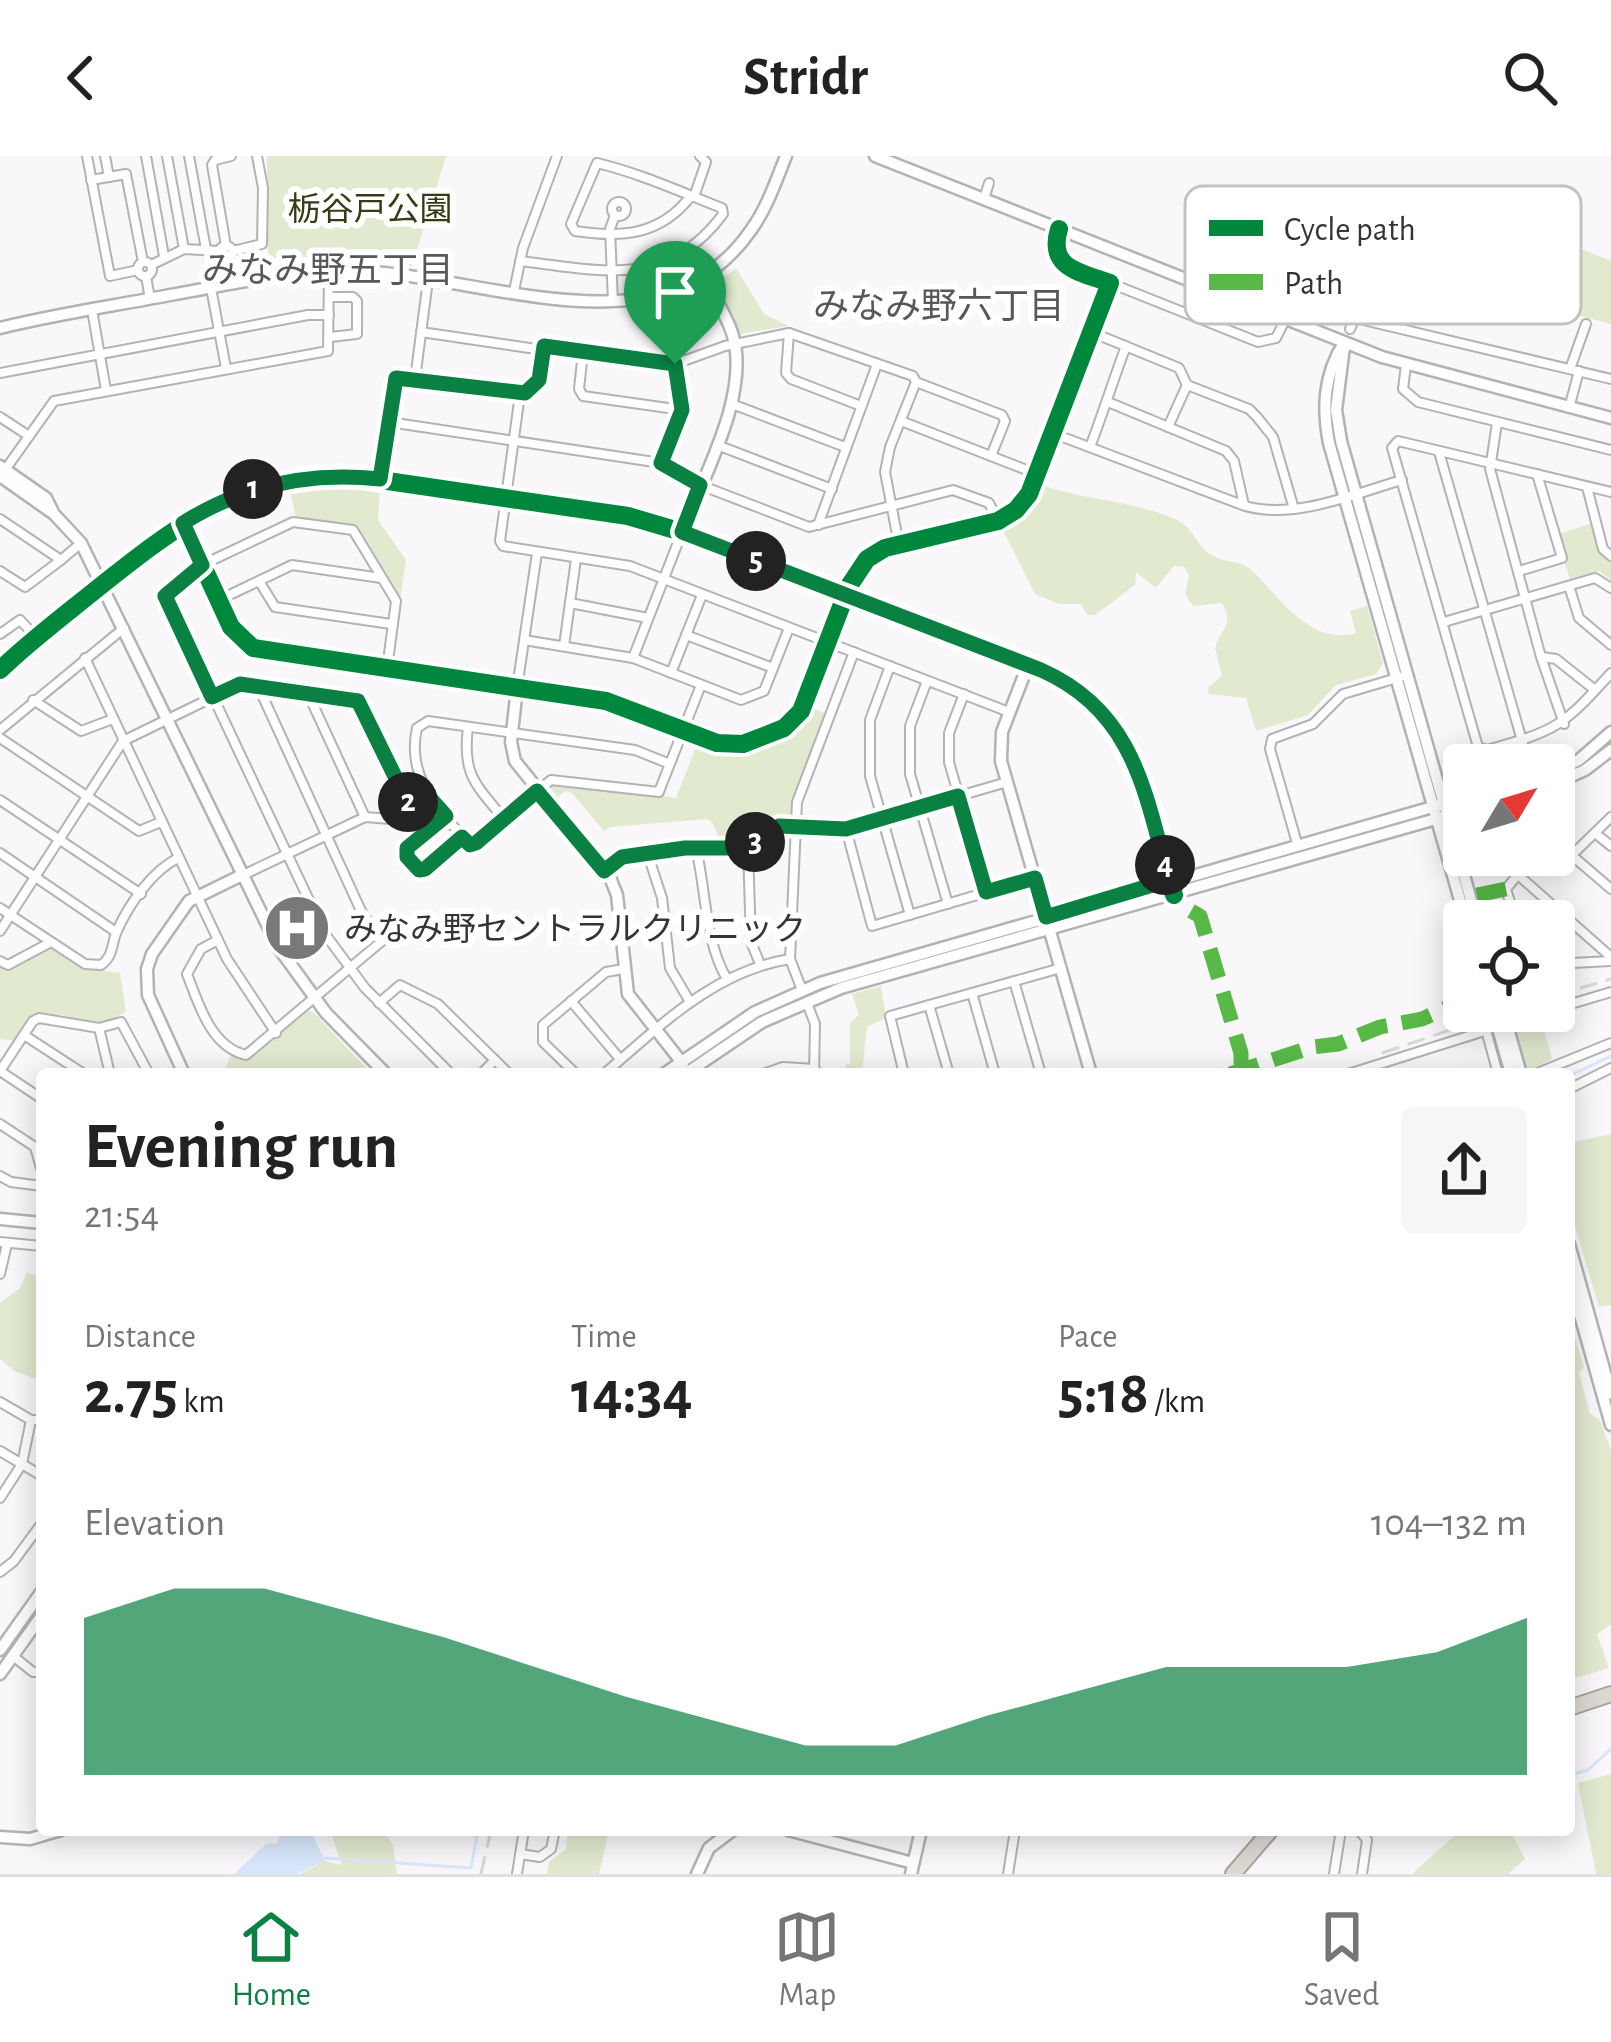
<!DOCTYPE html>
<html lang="en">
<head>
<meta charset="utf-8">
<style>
	:root { --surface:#fff; --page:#f6f6f6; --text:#222; --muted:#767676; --line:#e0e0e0; --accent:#0b8043 }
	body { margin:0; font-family:"Alegreya Sans","Noto Sans JP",sans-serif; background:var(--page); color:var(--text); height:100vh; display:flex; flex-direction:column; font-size:45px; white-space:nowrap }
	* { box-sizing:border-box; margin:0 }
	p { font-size:39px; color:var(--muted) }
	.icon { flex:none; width:66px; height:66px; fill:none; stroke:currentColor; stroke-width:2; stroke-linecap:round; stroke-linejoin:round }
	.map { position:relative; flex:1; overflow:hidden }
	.side { position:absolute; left:36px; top:912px; width:1539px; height:768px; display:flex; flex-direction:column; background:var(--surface); border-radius:12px; box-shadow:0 6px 30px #0003 }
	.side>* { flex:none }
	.needle { width:78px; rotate:52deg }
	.tools { position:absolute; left:1443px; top:588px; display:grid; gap:24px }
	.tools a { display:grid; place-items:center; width:132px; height:132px; border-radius:12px; background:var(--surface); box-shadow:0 6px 30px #0003; font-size:60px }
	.pin { position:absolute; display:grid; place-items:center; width:102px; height:102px; color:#fff; margin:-123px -51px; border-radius:50% 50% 50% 0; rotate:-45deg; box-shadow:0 0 12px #0007 }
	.pin .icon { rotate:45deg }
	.km { position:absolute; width:60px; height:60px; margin:-30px; border-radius:50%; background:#222; color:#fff; font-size:33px; line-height:60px; text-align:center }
	.round { display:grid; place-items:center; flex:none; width:126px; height:126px; border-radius:12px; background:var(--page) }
	.overview { display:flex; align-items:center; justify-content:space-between; height:204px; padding:0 48px }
	h1 { font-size:66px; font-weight:700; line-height:90px }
	.stats { display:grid; grid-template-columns:repeat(3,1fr); gap:18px; height:204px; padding:12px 48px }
	.stats div { display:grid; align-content:center }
	.stats b { font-size:60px; font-weight:700 }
	.stats small { font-size:33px; font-weight:400 }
	.stats p { font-size:33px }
	.chart { height:336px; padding:24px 48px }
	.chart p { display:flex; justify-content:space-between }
	.chart svg { width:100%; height:216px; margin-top:12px; fill:var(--accent); opacity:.7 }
	header { display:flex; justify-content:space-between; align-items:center; height:156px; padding:0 48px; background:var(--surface); font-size:54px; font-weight:700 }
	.tab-bar { display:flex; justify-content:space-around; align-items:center; height:168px; border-top:3px solid var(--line); background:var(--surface); font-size:33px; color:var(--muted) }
	.tab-bar a { display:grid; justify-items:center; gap:6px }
	.tab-bar .active { color:var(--accent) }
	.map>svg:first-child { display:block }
	.green { fill:#e1eacf }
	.water { fill:#d8e7fc }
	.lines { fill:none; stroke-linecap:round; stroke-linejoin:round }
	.stream { stroke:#d8e7fc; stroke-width:3 }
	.minor-casing { stroke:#b3b2b4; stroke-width:12 }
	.tertiary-casing { stroke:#b3b2b4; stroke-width:15 }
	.trunk-casing { stroke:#aaa39c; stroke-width:18 }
	.minor { stroke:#fefefe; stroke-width:8 }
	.tertiary { stroke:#fefefe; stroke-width:10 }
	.trunk { stroke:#ddd8d2; stroke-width:14 }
	.rail { stroke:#d8d7d8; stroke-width:3; stroke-dasharray:18 9; stroke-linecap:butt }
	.tertiary-bridge-casing { stroke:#b3b2b4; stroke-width:15; stroke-linecap:butt }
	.tertiary-bridge { stroke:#fefefe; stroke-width:10 }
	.quiet { stroke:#58b947; stroke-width:15; stroke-dasharray:30 15; stroke-linecap:butt }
	.cycleway-casing { stroke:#fff; stroke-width:26 }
	.cycleway { stroke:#00873e; stroke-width:18 }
	.route-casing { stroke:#fff; stroke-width:24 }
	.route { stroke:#0b8043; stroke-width:15 }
	.labels { text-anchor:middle; stroke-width:12; stroke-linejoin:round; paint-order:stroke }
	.park-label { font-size:33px; fill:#323d13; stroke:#fff }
	.poi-label { font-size:33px; fill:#343335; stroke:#fff; text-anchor:start }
	.neighbourhood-label { font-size:36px; fill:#59575a; stroke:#fff }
	.key { fill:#fff; stroke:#c2c2c2; stroke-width:3 }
	.key-label { font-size:33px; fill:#343335 }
</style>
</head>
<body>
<header><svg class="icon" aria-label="back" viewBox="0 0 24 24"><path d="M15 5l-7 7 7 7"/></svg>Stridr<svg class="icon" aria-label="search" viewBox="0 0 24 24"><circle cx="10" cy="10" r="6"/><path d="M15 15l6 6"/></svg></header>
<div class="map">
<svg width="1611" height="1718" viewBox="0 0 1611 1718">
	<rect width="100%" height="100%" fill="#f9f7f9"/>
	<!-- green -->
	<g class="green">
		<polygon points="267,0 446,0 412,110 353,103 268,110"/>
		<path d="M1470,34l14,24 -8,15c20,12 55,17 78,9l57,23v63l-183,-49 20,-28 -11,-28 6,-13 8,3 2,-12z"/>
		<polygon points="736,112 764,158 789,170 739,178 718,134 720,124"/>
		<path d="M1039,328c43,16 92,16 136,35 19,8 22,30 40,38 11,6 25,3 35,12 31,28 58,77 106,64l-6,-22 17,-5 16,57 -7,11 -40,11 -28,30 -52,16 -10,-33 -37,-4 -1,-6 14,-13 -7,-27c6,-20 20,-23 7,-45l-29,3 -8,-12 4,-18 -4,-9 -11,-1 -18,22 -20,-16 -1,13 -40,30h-8l-6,-11h-22l-24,-10 -34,-68 26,-19z"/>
		<polygon points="342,330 380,333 378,364 406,404 400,443 358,371 296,362 290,334"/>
		<polygon points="1596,366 1603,393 1611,400 1611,424 1599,415 1570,423 1555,379"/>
		<path d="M810,551l17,7 -33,86 -1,17 -17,2 -31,21 -17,2 -1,-6h-9l-6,-14 -5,-3 -97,8 -6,4 -32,-38 -7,-2 -11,9 -7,-8 10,-9 119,15 22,-56c42,17 87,4 112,-35z"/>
		<polygon points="54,790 88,813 120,817 126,856 100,869 62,859 33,859 16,885 0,883 0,810 8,814"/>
		<polygon points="881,830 886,862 867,871 862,918 845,918 846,908 850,908 850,867 859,859 852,838"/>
		<polygon points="307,855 313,856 372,918 223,918 231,899 250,902"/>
		<polygon points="1540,861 1552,903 1521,918 1503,918 1494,876"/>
		<path d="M1611,978v171l-12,2 -28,-95c6,-19 -2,-48 -2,-69z"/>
		<polygon points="27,1116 42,1123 42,1225 14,1215 0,1203 0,1147 20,1132"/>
		<polygon points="1569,1163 1584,1211 1579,1217 1590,1258 1600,1264 1611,1294 1611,1468 1597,1478 1609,1512 1569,1524 1569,1387 1574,1385 1569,1385"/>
		<polygon points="1611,1618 1611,1718 1596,1718 1578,1627"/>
		<polygon points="330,1674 383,1674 393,1689 397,1718 300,1718 325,1705 342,1709"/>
		<polygon points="568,1674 609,1674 599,1718 547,1718 549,1706 566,1693"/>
		<polygon points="1461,1674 1510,1674 1525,1703 1508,1718 1412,1718"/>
	</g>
	<!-- water -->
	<polygon class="water" points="282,1674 310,1674 325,1705 297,1718 234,1718 266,1688 277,1687"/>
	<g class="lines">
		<!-- stream -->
		<g class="stream">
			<polyline points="1569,920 1611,900"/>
			<polyline points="1574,1646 1570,1619 1588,1614 1611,1593"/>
			<polyline points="325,1702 471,1712 478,1674"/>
		</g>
		<defs>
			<g id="minor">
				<polyline points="87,0 110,120 138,114"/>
				<polyline points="105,0 109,21"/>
				<polyline points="146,0 164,100"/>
				<polyline points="167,0 184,93"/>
				<polyline points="189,0 206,93"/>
				<polyline points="91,24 126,18 143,106"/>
				<polyline points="694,41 706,6 700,0"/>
				<polyline points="984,43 989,27"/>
				<circle cx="619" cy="53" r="7"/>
				<polyline points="226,90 212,9 215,4 231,0"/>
				<circle cx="226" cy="97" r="7"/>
				<polyline points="233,95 262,88 263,32 257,0"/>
				<polyline points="228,103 232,128"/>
				<path d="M520,105c81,10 148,28 203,-47l-1,-6c-41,-16 -83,-35 -125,-45l-26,61 4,7c46,7 85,5 116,-35"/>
				<circle cx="145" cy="113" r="7"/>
				<polyline points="151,109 184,93 219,95"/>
				<polyline points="146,120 150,143"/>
				<polyline points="1110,127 1258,186 1276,182 1285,164"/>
				<polyline points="211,132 226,212"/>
				<polyline points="514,135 523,92 557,0"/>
				<polyline points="329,141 353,141 357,145 357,178 330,181"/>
				<polyline points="613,146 610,73 615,59"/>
				<polyline points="92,154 106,234"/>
				<polyline points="1350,173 1355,162 1611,223"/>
				<polyline points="421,176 543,194"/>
				<polyline points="1091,176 1179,212 1187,229 1249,253 1257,261 1273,281 1294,353"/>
				<polyline points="789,177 786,217 791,223 861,250"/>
				<polyline points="583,196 579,233 583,240 682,254"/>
				<polyline points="1406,209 1403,233 1418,246 1611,294"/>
				<polyline points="1570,213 1586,168"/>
				<polyline points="0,217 308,159 329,159"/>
				<polyline points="415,223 428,124"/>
				<polyline points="520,238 500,385 503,390 630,410 1009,556"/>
				<polyline points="1108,246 1226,295 1234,305 1244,349"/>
				<polyline points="732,248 845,291"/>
				<polyline points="1569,252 1579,215"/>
				<polyline points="0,261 29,280"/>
				<polyline points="901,265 1037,318"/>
				<polyline points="389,266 661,307 700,329 809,371 953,334 989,347 998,365"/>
				<polyline points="1497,267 1490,313 1541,501 1564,568"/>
				<polyline points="1168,271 1187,229"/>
				<path d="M1052,277l193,73c50,14 108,-12 157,-26"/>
				<polyline points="717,289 832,333"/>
				<path d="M1090,291c13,-34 23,-66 36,-101"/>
				<polyline points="1439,296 1529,609"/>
				<polyline points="661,307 682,254 675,208"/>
				<polyline points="5,314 54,245 328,195 329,115"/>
				<polyline points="380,323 398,221 520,238 539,224 544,190 675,208 725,190 789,177 913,220 916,226 1002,259 1005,265 991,300"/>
				<polyline points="1587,331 1603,393 1611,400"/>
				<path d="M1611,336l-213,-51 -6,7 86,299 9,3c71,-20 75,-23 124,-77"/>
				<polyline points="0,363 61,404 25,431 0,415"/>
				<polyline points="818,369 876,211"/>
				<polyline points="899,389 885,316 890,291 916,226"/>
				<polyline points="61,404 81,387"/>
				<polyline points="1519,415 1562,402 1537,318"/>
				<polyline points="259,425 275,451 391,468"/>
				<polyline points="1569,430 1579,462 1611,489"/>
				<path d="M846,440c30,-87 137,-36 183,-102l81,-211c-29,-11 -63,-14 -51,-54"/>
				<polyline points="219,444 292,409 381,422"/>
				<polyline points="570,447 648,462"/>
				<polyline points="1444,466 1595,422 1611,432"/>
				<polyline points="0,478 20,464 37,482"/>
				<polyline points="686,479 773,512"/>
				<polyline points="524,484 633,502 741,544 764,535 789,472"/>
				<polyline points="564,490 576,403"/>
				<polyline points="1542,501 1556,503 1595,534"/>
				<polyline points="85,502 227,803 276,877"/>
				<polyline points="633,502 682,376"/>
				<polyline points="890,510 870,564 870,620 910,759"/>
				<polyline points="387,513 396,445 353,374 293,366 202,409 165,439 325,778 365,832 451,918"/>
				<polyline points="671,517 702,439"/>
				<polyline points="927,525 910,570 910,618 948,748"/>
				<polyline points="517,532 537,397"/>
				<polyline points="964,538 949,577 949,606 986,736"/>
				<polyline points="309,540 365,661"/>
				<polyline points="33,544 81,575 113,563"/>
				<path d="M468,571c-6,47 7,57 36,92"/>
				<polyline points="0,574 124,472"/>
				<polyline points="0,582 139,675 161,666"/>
				<path d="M670,608l-35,-14 -207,-29 -11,7c-11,49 20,79 50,114l6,2 78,-64 108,12 1,-3 41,-104"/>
				<polyline points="0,644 141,738"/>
				<polyline points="445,660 407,692 407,701 416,712 425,713 462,681"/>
				<polyline points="846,673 872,770 1035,722"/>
				<polyline points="1595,677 1611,690"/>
				<polyline points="1554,684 1611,733"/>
				<polyline points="1297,687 1270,593 1272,583 1313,568 1343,538 1407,519"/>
				<path d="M696,692c10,42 9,95 31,131"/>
				<polyline points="748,692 751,786 760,808"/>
				<polyline points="0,697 116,776"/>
				<polyline points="648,699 662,742 670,812 690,846"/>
				<polyline points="1572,699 1611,661"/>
				<polyline points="605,715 624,700 685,692 748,692 779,670 846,673 1007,626"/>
				<polyline points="1517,718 1611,801"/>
				<polyline points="243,719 365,661 390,663 430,642"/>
				<path d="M0,752l85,56 16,1c13,-9 10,-21 16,-34 12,-27 35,-60 61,-73"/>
				<polyline points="1516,765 1506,733 1534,699"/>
				<polyline points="0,775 123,585 240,528 359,545 411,653"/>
				<path d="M218,784l-17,9 -14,25c12,31 24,73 59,81l136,-114 -20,-28 -104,-227"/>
				<polyline points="790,803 797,646 854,496"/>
				<polyline points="0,805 8,809 51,786"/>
				<polyline points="1554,808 1611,805"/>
				<polyline points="1014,825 1041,918"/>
				<polyline points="972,837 995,918"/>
				<polyline points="571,845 620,903"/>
				<polyline points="379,847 400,829 438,848 509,918"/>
				<polyline points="807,847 815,868 814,918"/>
				<polyline points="929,849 949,918"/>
				<polyline points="1554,853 1611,836"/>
				<polyline points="99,872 110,918"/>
				<polyline points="1486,874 1498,918"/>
				<polyline points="24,879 84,918"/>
				<polyline points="0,915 33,865 39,862 99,872 121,866 149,918"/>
				<polyline points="0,915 42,943"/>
				<polyline points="481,918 495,904"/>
				<polyline points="576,918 543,886 543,869 606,816 624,813"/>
				<path d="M604,918c56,-48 110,-103 186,-115l12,31"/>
				<polyline points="763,918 783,911 815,913"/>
				<polyline points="904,918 890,860 1061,812"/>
				<polyline points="1348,918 1548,855"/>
				<polyline points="1535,918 1611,887"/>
				<polyline points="1569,933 1611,912"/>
				<polyline points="0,968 35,991 42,1016"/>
				<polyline points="0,1020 11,1026 42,1030"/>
				<polyline points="0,1086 42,1090"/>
				<polyline points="0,1118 7,1088"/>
				<polyline points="0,1246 31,1264 42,1264"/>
				<polyline points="0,1295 42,1320"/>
				<polyline points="0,1342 22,1308 31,1264"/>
				<polyline points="0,1416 14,1405 42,1367"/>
				<polyline points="13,1500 33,1516 42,1516"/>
				<polyline points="1359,1674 1367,1684 1362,1718"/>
				<polyline points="520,1698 540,1701 551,1693 555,1674"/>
				<polyline points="517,1718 524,1674"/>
				<polyline points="1008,1718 1015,1674"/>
				<polyline points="1334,1718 1341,1674"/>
			</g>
			<g id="tertiary">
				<polyline points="875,0 1382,201 1611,262"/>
				<path d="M0,172c56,-14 113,-22 170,-33 57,-10 113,-23 171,-24 132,-3 318,93 410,-41 16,-22 25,-49 35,-74"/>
				<path d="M1344,187c-20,31 -22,64 -15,100l137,478"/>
				<polyline points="1344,191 1336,254 1341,285 1477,765"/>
				<polyline points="0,310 46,342 52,354"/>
				<polyline points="0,320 54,358 81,387 278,791 326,857 386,918"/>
				<path d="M183,367l48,104 22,21 353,53 122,44c83,1 94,-88 118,-149"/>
				<path d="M682,376c21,-55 68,-137 51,-196 -6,-21 -20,-40 -31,-58"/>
				<polyline points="1028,509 1002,576 1001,605 1091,918"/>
				<path d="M0,514c29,-28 62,-53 93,-78 85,-68 152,-121 267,-115l268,39 54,16 359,138c97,43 106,134 133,225"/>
				<polyline points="517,532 511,586 515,605 611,724 617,739 628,838 683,908"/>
				<polyline points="1554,616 1579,604 1611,576"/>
				<polyline points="1554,628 1585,614 1611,594"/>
				<polyline points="184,918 148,839 147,813 152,798 189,745 242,719"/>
				<polyline points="664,918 755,856 820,827 1464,642"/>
				<polyline points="685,918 762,866 841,832 1464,655"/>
				<polyline points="0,1063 42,1067"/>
				<polyline points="1569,1088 1611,1238"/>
				<polyline points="1569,1120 1611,1269"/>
				<polyline points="0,1494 42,1435"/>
				<polyline points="0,1518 42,1459"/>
				<polyline points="788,1674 913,1707"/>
				<polyline points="0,1681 30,1683 61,1674"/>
				<polyline points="697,1718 709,1692 733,1674"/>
				<polyline points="911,1718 921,1674"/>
			</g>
			<g id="trunk">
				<polyline points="1569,1552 1611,1538"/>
				<polyline points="1233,1718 1271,1674"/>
			</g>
		</defs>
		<!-- minor casing -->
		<use href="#minor" class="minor-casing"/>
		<!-- tertiary casing -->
		<use href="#tertiary" class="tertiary-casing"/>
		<!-- trunk casing -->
		<use href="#trunk" class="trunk-casing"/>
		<!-- minor -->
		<use href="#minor" class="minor"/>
		<!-- tertiary -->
		<use href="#tertiary" class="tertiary"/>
		<!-- trunk -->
		<use href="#trunk" class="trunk"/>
		<!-- rail -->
		<g class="rail">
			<polyline points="1554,840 1611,823"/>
			<polyline points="1382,897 1506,855"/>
			<polyline points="481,1718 491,1674"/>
		</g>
		<defs>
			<g id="tertiary-bridge">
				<polyline points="1493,855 1511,918"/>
				<polyline points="1503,855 1521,918"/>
			</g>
		</defs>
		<!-- tertiary-bridge casing -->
		<use href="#tertiary-bridge" class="tertiary-bridge-casing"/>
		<!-- tertiary-bridge -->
		<use href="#tertiary-bridge" class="tertiary-bridge"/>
		<!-- quiet -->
		<g class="quiet">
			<polyline points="1477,739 1506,733"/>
			<polyline points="1191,755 1200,760 1241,897 1241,913"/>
			<polyline points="1554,810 1557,809"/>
			<polyline points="1230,918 1312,891 1338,888 1380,871 1422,863 1464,844"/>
		</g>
		<defs>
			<g id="cycleway">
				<path d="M183,367l48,104 22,21 353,53 111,42 26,1 41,-16 17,-17 48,-125 18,-27 18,-11 113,-27 18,-11 13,-16 81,-211c-29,-11 -63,-14 -51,-54"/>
				<path d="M0,514c29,-28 62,-53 93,-78 85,-68 152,-121 267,-115l268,39 54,16 359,138c97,43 106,134 133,225"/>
			</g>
		</defs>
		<!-- cycleway casing -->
		<use href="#cycleway" class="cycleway-casing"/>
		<!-- cycleway -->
		<use href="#cycleway" class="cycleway"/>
	</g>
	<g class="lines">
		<defs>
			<path id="route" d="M544,190l131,18 7,46 -21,53 39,22 -18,47 359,138c93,41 104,122 128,210l-123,37 -11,-39 -49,14 -28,-96 -112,33 -67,-3 -31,22h-63l-63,9 -18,14 -67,-80 -61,52 -6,2 -8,-8 -37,32 -6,1 -12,-13v-9l39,-32 -16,-18 -19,11 -53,-108 -118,-17 -28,13 -47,-101 37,-31 -19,-42c61,-38 125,-52 197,-44l16,-101 129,15 14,-13z"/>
		</defs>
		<!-- route casing -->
		<use href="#route" class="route-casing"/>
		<!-- route -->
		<use href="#route" class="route"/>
	</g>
	<!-- icons -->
	<defs>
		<symbol id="hospital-disc" viewBox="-11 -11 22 22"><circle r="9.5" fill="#79787a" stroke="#fff"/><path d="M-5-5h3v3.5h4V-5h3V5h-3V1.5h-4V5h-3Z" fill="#fff"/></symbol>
	</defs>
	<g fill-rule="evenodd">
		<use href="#hospital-disc" x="259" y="734" width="76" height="76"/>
	</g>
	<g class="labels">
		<!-- park labels -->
		<g class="park-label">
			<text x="370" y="64">栃谷戸公園</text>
		</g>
		<!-- poi labels -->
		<g class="poi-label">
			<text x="344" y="784">みなみ野セントラルクリニック</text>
		</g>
		<!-- neighbourhood labels -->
		<g class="neighbourhood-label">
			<text x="328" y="126">みなみ野五丁目</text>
			<text x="939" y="162">みなみ野六丁目</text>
		</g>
	</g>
	<!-- legend -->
	<rect x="1185" y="30" width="396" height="138" rx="18" class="key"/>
	<rect x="1209" y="64" width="54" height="16" fill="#00873e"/>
	<rect x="1209" y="118" width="54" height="16" fill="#58b947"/>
	<g class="key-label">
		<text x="1284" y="84">Cycle path</text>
		<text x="1284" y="138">Path</text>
	</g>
</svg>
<div class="tools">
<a><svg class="needle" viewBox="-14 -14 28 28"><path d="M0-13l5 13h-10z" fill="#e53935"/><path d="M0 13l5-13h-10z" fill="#767676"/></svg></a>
<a><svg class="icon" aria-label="locate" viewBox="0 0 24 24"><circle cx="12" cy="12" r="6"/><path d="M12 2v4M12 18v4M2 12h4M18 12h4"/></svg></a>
</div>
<div class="pin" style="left:675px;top:208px;background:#1e9e55"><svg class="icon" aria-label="arrive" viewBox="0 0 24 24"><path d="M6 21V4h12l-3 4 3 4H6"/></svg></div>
<b class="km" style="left:253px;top:333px">1</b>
<b class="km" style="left:408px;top:646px">2</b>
<b class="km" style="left:755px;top:686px">3</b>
<b class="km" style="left:1165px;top:709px">4</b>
<b class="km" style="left:756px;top:405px">5</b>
<section class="side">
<div class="overview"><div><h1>Evening run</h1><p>21:54</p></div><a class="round"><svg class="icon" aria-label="share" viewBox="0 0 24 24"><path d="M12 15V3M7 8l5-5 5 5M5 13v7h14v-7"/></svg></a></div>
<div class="stats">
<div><p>Distance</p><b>2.75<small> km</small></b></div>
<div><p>Time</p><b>14:34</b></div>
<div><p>Pace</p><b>5:18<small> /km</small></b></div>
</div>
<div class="chart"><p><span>Elevation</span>104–132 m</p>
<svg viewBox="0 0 160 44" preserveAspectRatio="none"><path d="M0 44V12L10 6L20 6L30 11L40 16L50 22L60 28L70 33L80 38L90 38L100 32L110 27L120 22L130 22L140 22L150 19L160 12V44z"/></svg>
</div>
</section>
</div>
<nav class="tab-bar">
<a class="active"><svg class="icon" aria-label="home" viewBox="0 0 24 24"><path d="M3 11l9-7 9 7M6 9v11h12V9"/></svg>Home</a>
<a><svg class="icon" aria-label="map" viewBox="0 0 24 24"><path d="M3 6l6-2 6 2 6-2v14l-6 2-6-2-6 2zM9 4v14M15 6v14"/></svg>Map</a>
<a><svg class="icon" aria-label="saved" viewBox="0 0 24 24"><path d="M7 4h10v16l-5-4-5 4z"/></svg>Saved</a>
</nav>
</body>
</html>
